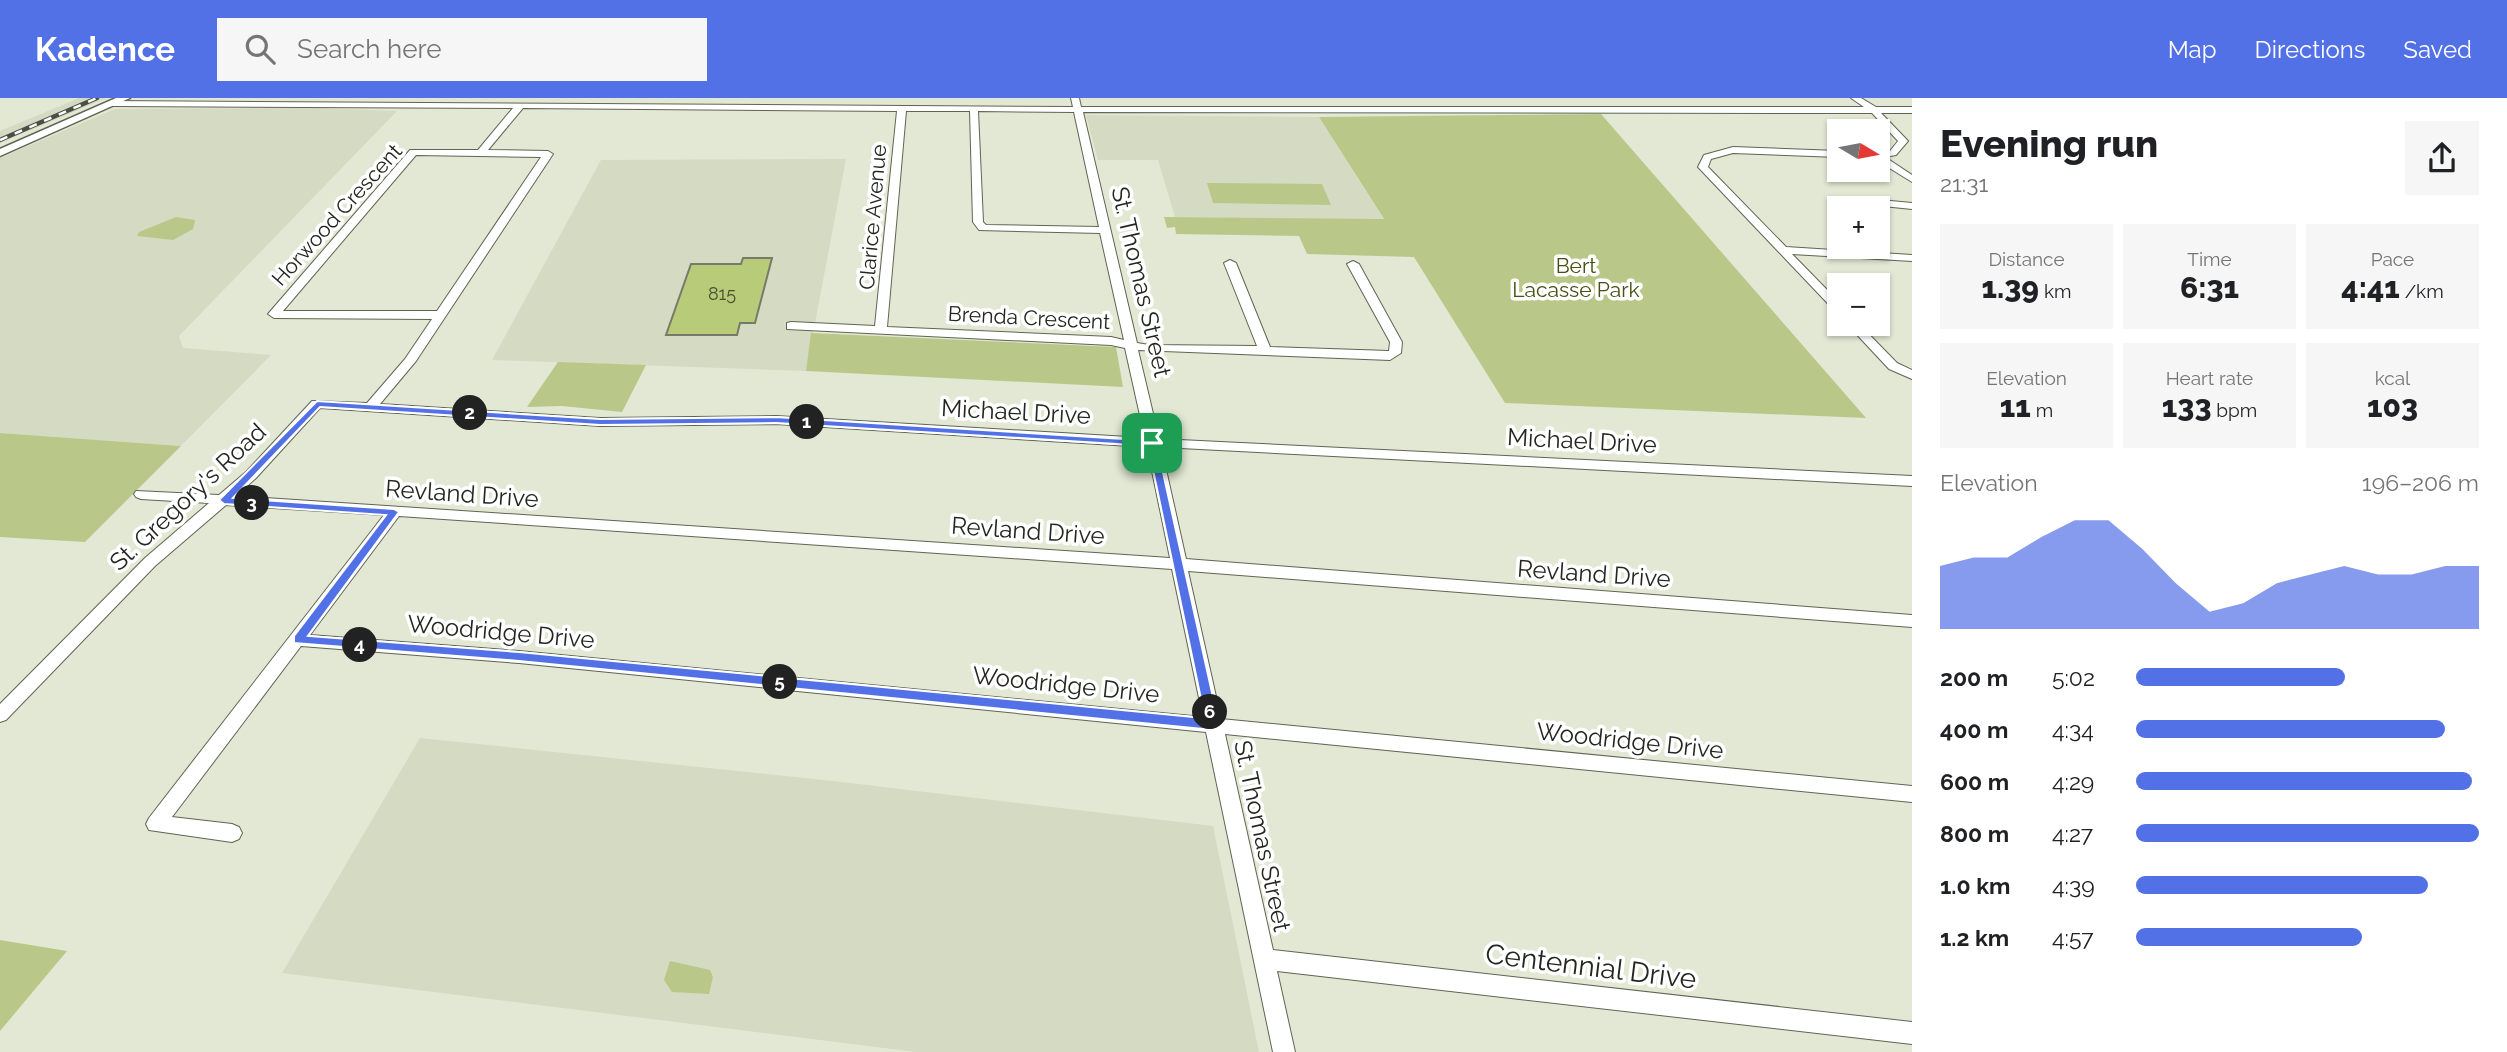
<!DOCTYPE html>
<html lang="en">
<head>
<meta charset="utf-8">
<style>
	:root { --surface:#fff; --page:#f6f6f6; --text:#202124; --muted:#757577; --accent:#5371e6 }
	body { margin:0; font-family:Raleway,sans-serif; background:var(--page); color:var(--text); height:100vh; display:flex; flex-direction:column; font-size:26px; white-space:nowrap }
	* { box-sizing:border-box; margin:0 }
	p { font-size:23px; color:var(--muted) }
	.icon { flex:none; width:38px; height:38px; fill:none; stroke:currentColor; stroke-width:2; stroke-linecap:round; stroke-linejoin:round }
	.map { position:relative; flex:1; overflow:hidden }
	.details { display:flex; flex-direction:column; background:var(--surface); width:595px }
	.details>* { flex:none }
	.needle { width:46px; rotate:100deg }
	.tools { position:absolute; left:1827px; top:21px; display:grid; gap:14px }
	.tools a { display:grid; place-items:center; width:63px; height:63px; border-radius:0px; background:var(--surface); box-shadow:0 2px 5px #0004; font-size:35px }
	.pin { position:absolute; display:grid; place-items:center; width:60px; height:60px; color:#fff; margin:-30px; border-radius:14px; box-shadow:0 4px 10px #0006 }
	.km { position:absolute; width:35px; height:35px; margin:-18px; border-radius:50%; background:#222; color:#fff; font-size:19px; line-height:35px; text-align:center }
	.round { display:grid; place-items:center; flex:none; width:74px; height:74px; border-radius:0px; background:var(--page) }
	.headline { display:flex; align-items:center; justify-content:space-between; height:119px; padding:0 28px }
	h1 { font-size:38px; font-weight:800; line-height:52px }
	.stats { display:grid; grid-template-columns:repeat(3,1fr); gap:10px; height:119px; padding:7px 28px }
	.stats div { display:grid; align-content:center; border-radius:0px; background:var(--page); text-align:center }
	.stats b { font-size:30px; font-weight:800 }
	.stats small { font-size:19px; font-weight:400 }
	.stats p { font-size:19px }
	.chart { height:196px; padding:14px 28px }
	.chart p { display:flex; justify-content:space-between }
	.chart svg { width:100%; height:126px; margin-top:7px; fill:var(--accent); opacity:.7 }
	ul { padding:0 28px; list-style:none; font-size:23px }
	li { display:grid; grid-template-columns:112px 84px 1fr; align-items:center; height:52px }
	li i { height:18px; border-radius:9px; background:var(--accent) }
	header { display:flex; align-items:center; gap:42px; box-sizing:border-box; height:98px; padding:0 35px; background:var(--accent); color:#fff }
	header strong { font-size:33px }
	nav { display:flex; gap:38px; margin-inline-start:auto; font-size:24px }
	.search { width:490px; height:63px; background:var(--page); display:flex; align-items:center; gap:18px; box-sizing:border-box; padding:0 24px; border-radius:0px; color:var(--muted); font-size:26px }
	main { display:flex; flex:1; min-height:0 }
	.map>svg:first-child { display:block }
	.built { fill:#d4dbc2 }
	.green { fill:#b9c888 }
	.building { fill:#b8cb78; stroke:#767b69; stroke-width:2 }
	.lines { fill:none; stroke-linecap:round; stroke-linejoin:round }
	.minor-casing { stroke:#606453; stroke-width:2 }
	.major-casing { stroke:#606453; stroke-width:3 }
	.minor { fill:#fff; fill-rule:evenodd }
	.major { fill:#fff; fill-rule:evenodd }
	.rail-casing { stroke:#4b4e44; stroke-width:4.5 }
	.rail { stroke:#fff; stroke-width:2.5; stroke-dasharray:8; stroke-linecap:butt }
	.route { fill:#5371e6; stroke:#fff; stroke-width:2; fill-rule:evenodd }
	.labels { text-anchor:middle; stroke-width:7; stroke-linejoin:round; paint-order:stroke }
	.far-number-label { font-size:18px; fill:#494f35 }
	.far-street-label { font-size:21px; fill:#24261f; stroke:#fff }
	.far-park-label { font-size:21px; fill:#465114; stroke:#fff }
	.street-label { font-size:24px; fill:#24261f; stroke:#fff }
	.near-street-label { font-size:28px; fill:#24261f; stroke:#fff }
</style>
</head>
<body>
<header>
<strong>Kadence</strong>
<div class="search"><svg class="icon" aria-label="search" viewBox="0 0 24 24"><circle cx="10" cy="10" r="6"/><path d="M15 15l6 6"/></svg>Search here</div>
<nav><a>Map</a><a>Directions</a><a>Saved</a></nav>
</header>
<main>
<div class="map">
<svg width="1912" height="954" viewBox="0 0 1912 954">
	<rect width="100%" height="100%" fill="#e2e8d4"/>
	<!-- built -->
	<g class="built">
		<polygon points="79,0 106,0 0,45 0,33"/>
		<polygon points="314,10 397,13 179,238 183,250 271,257 181,348 0,335 0,60 115,11"/>
		<polygon points="1086,17 1319,19 1384,122 1175,119 1158,62 1098,62"/>
		<polygon points="846,61 806,273 492,262 601,62"/>
		<polygon points="420,640 833,683 1213,728 1259,954 916,954 282,875"/>
	</g>
	<!-- green -->
	<g class="green">
		<polygon points="1601,16 1866,320 1505,305 1414,159 1307,156 1299,138 1176,136 1175,129 1167,130 1164,119 1384,121 1319,19"/>
		<polygon points="1207,85 1322,86 1331,107 1213,105"/>
		<polygon points="176,119 195,122 193,131 173,142 137,138 139,134"/>
		<polygon points="811,235 1116,249 1123,289 806,273"/>
		<polygon points="558,264 646,267 622,314 562,308 527,309"/>
		<polygon points="0,335 181,348 85,444 0,439"/>
		<polygon points="0,842 67,853 0,933"/>
		<polygon points="670,863 710,872 713,879 709,896 672,894 664,882"/>
	</g>
	<!-- building -->
	<polygon class="building" points="743,160 772,160 755,225 740,225 737,237 666,237 691,166 741,166"/>
	<g class="lines">
		<defs>
			<g id="minor">
				<path d="M1071,0h8l2,9h783l-13,-9h10l15,9h36v6h-31l27,28 -12,14 -11,2 27,18v7l-34,-21v-8l12,-2 8,-10 -26,-28 -789,-1 54,231 12,2 108,1 -33,-83 6,-3 6,3 34,84 119,4 1,-9 -43,-78 6,-3 6,3 43,78 -1,11 -11,7 -252,-10 21,89 753,37v10l-751,-39 25,112 726,56v12l-724,-56 33,148 691,67v16l-687,-68 48,216 639,72v22l-635,-73 18,81h-22l-67,-320 -687,-69 -218,-17 -129,171 60,7 7,3 3,6 -3,6 -7,3 -83,-12 -3,-6 3,-6 235,-303 -158,-10 -71,61 -149,154 -6,2v-18l145,-146 64,-55 -68,-4 -5,-2 -2,-3 2,-3 83,4 27,-23 66,-71 55,2 38,-44 27,-40 -158,-1 -6,-4 142,-164h68l35,-42 -400,-2 -4,-3 1,-2 963,6zM523,10l374,3 -22,215 -84,-4 -4,1v6l324,16 14,3 20,90 -369,-22 -176,2 -220,-14 36,-43 137,-207 -5,-3 -60,-1zM906,13h64l3,111 6,8 121,3 24,107 -13,-3 -224,-10zM978,13l96,1 25,115 -113,-2 -3,-3zM416,57l125,2 -104,154h-154zM320,310l280,18 176,-2 371,23 23,111 -934,-62 20,-18zM399,418l773,53 31,148 -684,-66 -209,-16z"/>
				<polygon points="1733,49 1839,53 1839,59 1733,55 1711,61 1708,69 1786,149 1912,157 1912,163 1792,156 1839,204 1839,214 1835,213 1698,69 1704,57"/>
				<polygon points="1848,99 1912,105 1912,111 1844,104 1844,100"/>
				<polygon points="1847,226 1859,226 1897,265 1912,272 1912,281 1889,271"/>
			</g>
			<polygon id="major" points="116,0 130,0 0,58 0,51"/>
		</defs>
		<!-- minor casing -->
		<use href="#minor" class="minor-casing"/>
		<!-- major casing -->
		<use href="#major" class="major-casing"/>
		<!-- minor -->
		<use href="#minor" class="minor"/>
		<!-- major -->
		<use href="#major" class="major"/>
		<defs>
			<polyline id="rail" points="0,42 97,0"/>
		</defs>
		<!-- rail casing -->
		<use href="#rail" class="rail-casing"/>
		<!-- rail -->
		<use href="#rail" class="rail"/>
	</g>
	<!-- route -->
	<path class="route" d="M317,303l283,18 176,-2 380,24 63,283 -6,6 -694,-69 -225,-18v-7l92,-121 -162,-11 -5,-4zM320,309l280,18 176,-2 372,23 57,272 -686,-66 -211,-16 91,-124 -5,-3 -161,-11z"/>
	<g class="labels">
		<!-- far-number labels -->
		<g class="far-number-label">
			<text x="722" y="202">815</text>
		</g>
		<!-- far-street labels -->
		<g class="far-street-label">
			<text transform="translate(337 117) rotate(-48)" y="7">Horwood Crescent</text>
			<text transform="translate(873 119) rotate(-85)" y="7">Clarice Avenue</text>
			<text transform="translate(1029 220) rotate(3)" y="7">Brenda Crescent</text>
		</g>
		<!-- far-park labels -->
		<g class="far-park-label">
			<text x="1576" y="175">Bert<tspan x="1576" dy="24">Lacasse Park</tspan></text>
		</g>
		<!-- street labels -->
		<g class="street-label">
			<text transform="translate(1141 184) rotate(77)" y="8">St. Thomas Street</text>
			<text transform="translate(1016 314) rotate(3)" y="8">Michael Drive</text>
			<text transform="translate(1582 343) rotate(3)" y="8">Michael Drive</text>
			<text transform="translate(462 396) rotate(4)" y="8">Revland Drive</text>
			<text transform="translate(188 399) rotate(-43)" y="8">St. Gregory's Road</text>
			<text transform="translate(1028 433) rotate(4)" y="8">Revland Drive</text>
			<text transform="translate(1594 476) rotate(4)" y="8">Revland Drive</text>
			<text transform="translate(501 534) rotate(5)" y="8">Woodridge Drive</text>
			<text transform="translate(1066 587) rotate(6)" y="8">Woodridge Drive</text>
			<text transform="translate(1630 643) rotate(6)" y="8">Woodridge Drive</text>
			<text transform="translate(1262 738) rotate(78)" y="8">St. Thomas Street</text>
		</g>
		<!-- near-street labels -->
		<g class="near-street-label">
			<text transform="translate(1591 868) rotate(7)" y="10">Centennial Drive</text>
		</g>
	</g>
</svg>
<div class="tools">
<a><svg class="needle" viewBox="-14 -14 28 28"><path d="M0-13l5 13h-10z" fill="#e53935"/><path d="M0 13l5-13h-10z" fill="#757577"/></svg></a>
<a>+</a>
<a>−</a>
</div>
<div class="pin" style="left:1152px;top:345px;background:#1e9e55"><svg class="icon" aria-label="arrive" viewBox="0 0 24 24"><path d="M6 21V4h12l-3 4 3 4H6"/></svg></div>
<b class="km" style="left:807px;top:324px">1</b>
<b class="km" style="left:470px;top:315px">2</b>
<b class="km" style="left:252px;top:405px">3</b>
<b class="km" style="left:360px;top:547px">4</b>
<b class="km" style="left:780px;top:584px">5</b>
<b class="km" style="left:1210px;top:614px">6</b>
</div>
<section class="details">
<div class="headline"><div><h1>Evening run</h1><p>21:31</p></div><a class="round"><svg class="icon" aria-label="share" viewBox="0 0 24 24"><path d="M12 15V3M7 8l5-5 5 5M5 13v7h14v-7"/></svg></a></div>
<div class="stats">
<div><p>Distance</p><b>1.39<small> km</small></b></div>
<div><p>Time</p><b>6:31</b></div>
<div><p>Pace</p><b>4:41<small> /km</small></b></div>
</div>
<div class="stats">
<div><p>Elevation</p><b>11<small> m</small></b></div>
<div><p>Heart rate</p><b>133<small> bpm</small></b></div>
<div><p>kcal</p><b>103</b></div>
</div>
<div class="chart"><p><span>Elevation</span>196–206 m</p>
<svg viewBox="0 0 160 44" preserveAspectRatio="none"><path d="M0 44V22L10 19L20 19L30 12L40 6L50 6L60 16L70 28L80 38L90 35L100 28L110 25L120 22L130 25L140 25L150 22L160 22V44z"/></svg>
</div>
<ul>
<li><b>200 m</b>5:02<i style="width:61%"></i></li>
<li><b>400 m</b>4:34<i style="width:90%"></i></li>
<li><b>600 m</b>4:29<i style="width:98%"></i></li>
<li><b>800 m</b>4:27<i style="width:100%"></i></li>
<li><b>1.0 km</b>4:39<i style="width:85%"></i></li>
<li><b>1.2 km</b>4:57<i style="width:66%"></i></li>
</ul>
</section>
</main>
</body>
</html>
